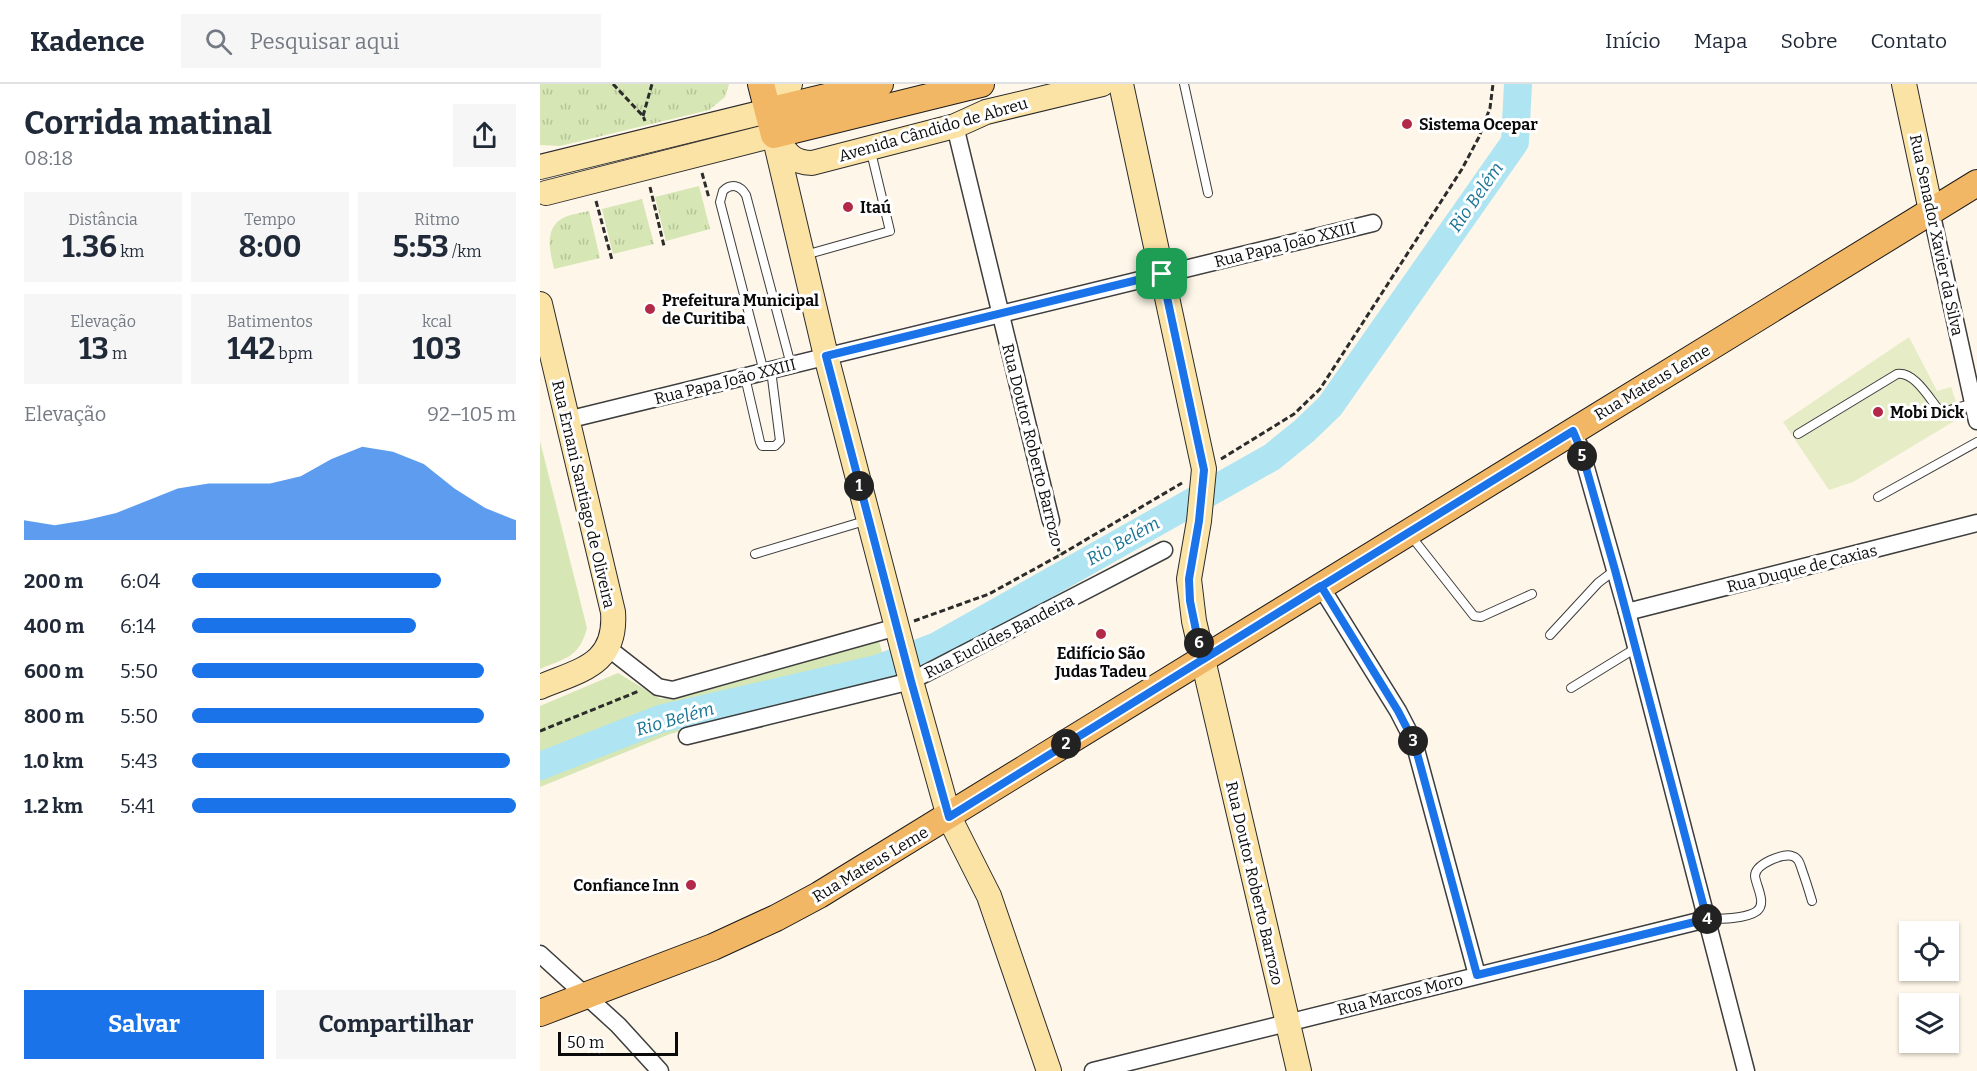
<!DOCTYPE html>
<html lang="pt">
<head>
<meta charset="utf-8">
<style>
	:root { --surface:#fff; --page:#f6f6f7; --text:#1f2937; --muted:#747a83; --line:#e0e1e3; --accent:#1a73e8 }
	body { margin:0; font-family:Bitter,serif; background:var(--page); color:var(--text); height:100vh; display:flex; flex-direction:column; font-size:22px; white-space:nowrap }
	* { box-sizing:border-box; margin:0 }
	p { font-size:20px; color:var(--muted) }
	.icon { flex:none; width:33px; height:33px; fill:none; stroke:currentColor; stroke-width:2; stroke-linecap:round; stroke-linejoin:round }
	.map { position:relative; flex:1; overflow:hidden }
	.details { display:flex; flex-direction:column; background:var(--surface); width:540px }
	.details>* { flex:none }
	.tools { position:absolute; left:1359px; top:837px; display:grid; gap:12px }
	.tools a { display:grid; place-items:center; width:60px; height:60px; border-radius:0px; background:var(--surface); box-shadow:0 2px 4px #0004; font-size:30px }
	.scale { position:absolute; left:18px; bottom:15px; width:120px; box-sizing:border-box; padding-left:6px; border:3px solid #0a0a0a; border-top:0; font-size:16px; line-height:21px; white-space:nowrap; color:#0a0a0a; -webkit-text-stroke:4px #fff; paint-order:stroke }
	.pin { position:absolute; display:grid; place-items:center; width:51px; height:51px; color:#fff; margin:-26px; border-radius:12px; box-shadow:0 3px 9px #0006 }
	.km { position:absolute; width:30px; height:30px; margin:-15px; border-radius:50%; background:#222; color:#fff; font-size:16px; line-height:30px; text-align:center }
	.round { display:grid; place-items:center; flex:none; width:63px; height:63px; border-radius:0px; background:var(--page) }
	.head { display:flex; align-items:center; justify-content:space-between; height:102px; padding:0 24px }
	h1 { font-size:33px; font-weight:700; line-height:45px }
	.stats { display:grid; grid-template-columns:repeat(3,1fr); gap:9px; height:102px; padding:6px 24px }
	.stats div { display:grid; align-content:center; border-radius:0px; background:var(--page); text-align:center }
	.stats b { font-size:30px; font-weight:700 }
	.stats small { font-size:16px; font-weight:400 }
	.stats p { font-size:16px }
	.chart { height:168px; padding:12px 24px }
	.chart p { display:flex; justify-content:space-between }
	.chart svg { width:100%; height:108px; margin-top:6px; fill:var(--accent); opacity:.7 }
	.primary-button { display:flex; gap:12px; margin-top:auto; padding:12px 24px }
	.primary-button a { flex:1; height:69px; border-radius:0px; background:var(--accent); color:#fff; font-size:24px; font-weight:700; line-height:69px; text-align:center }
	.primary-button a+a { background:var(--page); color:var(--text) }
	ul { padding:0 24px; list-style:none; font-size:20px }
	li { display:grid; grid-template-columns:96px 72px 1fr; align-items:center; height:45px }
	li i { height:15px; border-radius:8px; background:var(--accent) }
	header { display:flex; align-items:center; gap:36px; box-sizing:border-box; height:84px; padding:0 30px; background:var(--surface); border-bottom:2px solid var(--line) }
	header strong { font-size:28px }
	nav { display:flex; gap:33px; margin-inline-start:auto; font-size:21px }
	.search { width:420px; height:54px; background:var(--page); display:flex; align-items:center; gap:15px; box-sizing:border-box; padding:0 21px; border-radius:0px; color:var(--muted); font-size:22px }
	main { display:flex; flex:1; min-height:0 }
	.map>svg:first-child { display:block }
	.grass { fill:url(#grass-tufts) }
	.park { fill:#d6e6b4 }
	.pitch { fill:#e6edc6 }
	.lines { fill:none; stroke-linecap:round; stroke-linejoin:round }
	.river { stroke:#afe5f3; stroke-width:28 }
	.lane-casing { stroke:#3d3d3d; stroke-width:10 }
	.street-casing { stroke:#3d3d3d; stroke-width:19 }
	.secondary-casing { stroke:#2c2c2c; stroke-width:26 }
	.primary-casing { stroke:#1b1b1b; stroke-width:28 }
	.path { stroke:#2c2c2c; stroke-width:3; stroke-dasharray:6 3; stroke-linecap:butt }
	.lane { stroke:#fff; stroke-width:8 }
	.street { stroke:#fff; stroke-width:16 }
	.secondary { stroke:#fbe3a6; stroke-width:24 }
	.primary { stroke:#f2b764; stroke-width:26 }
	.route-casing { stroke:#fff; stroke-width:12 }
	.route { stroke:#1a73e8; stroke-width:8 }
	.poi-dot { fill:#b22a47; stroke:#fff; stroke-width:2 }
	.labels { text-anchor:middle; stroke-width:6; stroke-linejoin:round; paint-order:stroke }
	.poi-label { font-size:16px; font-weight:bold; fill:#0a0a0a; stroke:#fff; text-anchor:start }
	.street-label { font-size:16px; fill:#0a0a0a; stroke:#fff }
	.water-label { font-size:18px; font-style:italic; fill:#1a7495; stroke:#fff }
</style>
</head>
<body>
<header>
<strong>Kadence</strong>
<div class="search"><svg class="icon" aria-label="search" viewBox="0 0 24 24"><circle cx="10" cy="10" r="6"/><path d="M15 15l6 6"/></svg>Pesquisar aqui</div>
<nav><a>Início</a><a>Mapa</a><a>Sobre</a><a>Contato</a></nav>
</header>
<main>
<section class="details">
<div class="head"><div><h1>Corrida matinal</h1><p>08:18</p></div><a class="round"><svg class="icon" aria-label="share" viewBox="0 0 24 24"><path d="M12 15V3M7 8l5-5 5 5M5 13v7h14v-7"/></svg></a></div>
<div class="stats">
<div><p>Distância</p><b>1.36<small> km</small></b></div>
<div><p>Tempo</p><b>8:00</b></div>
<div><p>Ritmo</p><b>5:53<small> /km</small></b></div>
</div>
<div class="stats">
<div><p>Elevação</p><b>13<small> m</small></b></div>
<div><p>Batimentos</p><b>142<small> bpm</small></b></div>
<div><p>kcal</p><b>103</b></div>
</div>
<div class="chart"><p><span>Elevação</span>92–105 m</p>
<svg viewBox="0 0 160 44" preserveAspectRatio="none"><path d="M0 44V36L10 38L20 36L30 33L40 28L50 23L60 21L70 21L80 21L90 18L100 11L110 6L120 8L130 13L140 23L150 31L160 36V44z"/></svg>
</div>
<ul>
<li><b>200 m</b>6:04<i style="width:77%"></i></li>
<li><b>400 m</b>6:14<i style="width:69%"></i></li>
<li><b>600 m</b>5:50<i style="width:90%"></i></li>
<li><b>800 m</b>5:50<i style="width:90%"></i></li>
<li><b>1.0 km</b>5:43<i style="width:98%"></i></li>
<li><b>1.2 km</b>5:41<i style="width:100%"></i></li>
</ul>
<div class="primary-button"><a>Salvar</a><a>Compartilhar</a></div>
</section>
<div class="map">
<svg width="1437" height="987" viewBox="0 0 1437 987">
	<defs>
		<pattern id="grass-tufts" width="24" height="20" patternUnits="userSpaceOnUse" patternTransform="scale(1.5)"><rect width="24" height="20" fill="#d6e6b4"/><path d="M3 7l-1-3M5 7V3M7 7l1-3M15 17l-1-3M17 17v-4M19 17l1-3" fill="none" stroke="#b6c499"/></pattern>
	</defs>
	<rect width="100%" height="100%" fill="#fef6e8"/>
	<!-- grass -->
	<g class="grass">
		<polygon points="0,0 189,0 185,13 169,26 20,62 0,61"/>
		<polygon points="159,102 170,145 126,157 115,113"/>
		<polygon points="102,115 114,160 73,170 62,125"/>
		<path d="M49,127l11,47 -46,11c-4,-18 -11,-42 11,-52 7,-3 16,-4 24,-6z"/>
	</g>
	<!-- park -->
	<g class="park">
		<path d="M0,357l47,187c-8,30 -22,30 -47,41z"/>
		<polygon points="339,557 348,590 130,650 0,703 0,622 78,589 121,615"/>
	</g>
	<!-- pitch -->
	<polygon class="pitch" points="1369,253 1397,307 1411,303 1421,333 1313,398 1289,406 1243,338"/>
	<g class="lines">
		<!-- river -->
		<polyline class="river" points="0,682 120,635 337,585 397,562 732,373 764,347 790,322 975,58 978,0"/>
		<defs>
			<g id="lane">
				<polyline points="644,0 668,109"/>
				<polyline points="265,171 350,147 330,64"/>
				<path d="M224,288l-44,-170 3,-11c8,-8 17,-6 23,4l45,170"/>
				<polyline points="205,293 220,358 222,362 235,362 240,357 231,286"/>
				<path d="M1258,350l99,-60c17,-3 32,24 42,36l4,2 30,-9"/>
				<polyline points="1338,413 1437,358"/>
				<polyline points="871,452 934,532 941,533 992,510"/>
				<polyline points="215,470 328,436"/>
				<polyline points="1010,551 1058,499 1075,486"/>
				<polyline points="1031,604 1096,564"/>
				<path d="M1167,835c14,0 39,0 50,-8 10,-8 -1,-25 -2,-35 0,-12 28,-23 37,-20 7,2 8,8 10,14 4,11 7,21 10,31"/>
			</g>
			<g id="street">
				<polyline points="415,42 511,437"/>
				<polyline points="1391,127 1437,337"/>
				<polyline points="27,336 833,139"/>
				<polyline points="1033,347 1041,366 1087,528 1206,987"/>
				<polyline points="781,503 858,627 874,658 937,891"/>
				<polyline points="1087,528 1437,439"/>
				<polyline points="68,564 118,603 133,606 357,543"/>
				<polyline points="147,652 371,597 624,466"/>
				<polyline points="0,870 78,941 120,987"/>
				<polyline points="553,987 1167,835"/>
			</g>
			<g id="secondary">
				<polyline points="581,0 664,385 659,437 649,495 654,537 759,987"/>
				<polyline points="1364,0 1391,127"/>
				<polyline points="234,51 286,272 371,597 409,733 449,812 509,987"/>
				<path d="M236,53c10,16 16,26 36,26l143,-37 31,-14 116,-28"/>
				<polyline points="0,83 228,27 238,11 250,0"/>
				<polyline points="6,109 234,51"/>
				<path d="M0,220l73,308c4,53 -33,58 -73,75"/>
			</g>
			<g id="primary">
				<polyline points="221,0 234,51 441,0"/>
				<polyline points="228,27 340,0"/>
				<polyline points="0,929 173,863 236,834 279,811 1437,99"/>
			</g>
		</defs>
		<!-- lane casing -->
		<use href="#lane" class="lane-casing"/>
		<!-- street casing -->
		<use href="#street" class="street-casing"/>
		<!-- secondary casing -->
		<use href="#secondary" class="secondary-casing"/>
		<!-- primary casing -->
		<use href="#primary" class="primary-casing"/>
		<!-- path -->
		<g class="path">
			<polyline points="73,0 103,32 105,37"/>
			<polyline points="103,32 112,0"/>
			<polyline points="162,89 169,114"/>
			<polyline points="110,103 124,162"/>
			<polyline points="56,117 72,176"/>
			<polyline points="681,375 754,330 780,305 922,85 939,53 950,24 953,0"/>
			<polyline points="515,453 520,471"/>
			<polyline points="374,537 449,510 520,471 642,399"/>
			<polyline points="0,647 99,607"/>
		</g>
		<!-- lane -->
		<use href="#lane" class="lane"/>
		<!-- street -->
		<use href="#street" class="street"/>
		<!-- secondary -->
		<use href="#secondary" class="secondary"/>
		<!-- primary -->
		<use href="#primary" class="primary"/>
	</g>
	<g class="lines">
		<defs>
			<polyline id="route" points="622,190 286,272 371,597 409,733 781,502 858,627 874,658 937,891 1167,835 1075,486 1041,366 1033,347 662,576 650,517 649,495 659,437 664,386 622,190"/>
		</defs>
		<!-- route casing -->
		<use href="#route" class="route-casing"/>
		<!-- route -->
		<use href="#route" class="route"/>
	</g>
	<!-- markers -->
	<g class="poi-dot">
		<circle cx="867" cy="40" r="6"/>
		<circle cx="308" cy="123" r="6"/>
		<circle cx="110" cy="225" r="6"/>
		<circle cx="1338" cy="328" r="6"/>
		<circle cx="561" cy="550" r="6"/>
		<circle cx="151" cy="801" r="6"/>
	</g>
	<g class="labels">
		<!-- poi labels -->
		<g class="poi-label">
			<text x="879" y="46">Sistema Ocepar</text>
			<text x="320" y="129">Itaú</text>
			<text x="122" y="222">Prefeitura Municipal<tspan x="122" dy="18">de Curitiba</tspan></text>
			<text x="1350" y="334">Mobi Dick</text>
			<text x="561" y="575" text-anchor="middle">Edifício São<tspan x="561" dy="18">Judas Tadeu</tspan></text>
			<text x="139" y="807" text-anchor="end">Confiance Inn</text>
		</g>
		<!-- street labels -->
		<g class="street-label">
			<text transform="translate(393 45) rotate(-16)" y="6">Avenida Cândido de Abreu</text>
			<text transform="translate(1397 151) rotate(78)" y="6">Rua Senador Xavier da Silva</text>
			<text transform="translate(745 160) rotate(-14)" y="6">Rua Papa João XXIII</text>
			<text transform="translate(185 297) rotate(-14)" y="6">Rua Papa João XXIII</text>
			<text transform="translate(1112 298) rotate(-31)" y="6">Rua Mateus Leme</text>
			<text transform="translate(493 361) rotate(76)" y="6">Rua Doutor Roberto Barrozo</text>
			<text transform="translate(44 410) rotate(77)" y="6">Rua Ernani Santiago de Oliveira</text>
			<text transform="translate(1262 484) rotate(-14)" y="6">Rua Duque de Caxias</text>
			<text transform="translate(459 552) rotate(-27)" y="6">Rua Euclides Bandeira</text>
			<text transform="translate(330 780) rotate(-31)" y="6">Rua Mateus Leme</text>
			<text transform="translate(715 799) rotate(77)" y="6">Rua Doutor Roberto Barrozo</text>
			<text transform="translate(860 910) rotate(-14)" y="6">Rua Marcos Moro</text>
		</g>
		<!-- water labels -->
		<g class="water-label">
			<text transform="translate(936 113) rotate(-55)" y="6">Rio Belém</text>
			<text transform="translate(583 457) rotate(-29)" y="6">Rio Belém</text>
			<text transform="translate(135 635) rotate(-16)" y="6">Rio Belém</text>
		</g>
	</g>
</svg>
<div class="tools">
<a><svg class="icon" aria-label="locate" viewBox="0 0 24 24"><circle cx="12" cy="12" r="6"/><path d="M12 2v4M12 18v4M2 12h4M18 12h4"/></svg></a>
<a><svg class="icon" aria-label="layers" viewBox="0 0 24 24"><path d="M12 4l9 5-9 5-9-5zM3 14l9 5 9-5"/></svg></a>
</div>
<div class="scale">50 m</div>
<div class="pin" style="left:622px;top:190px;background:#1e9e55"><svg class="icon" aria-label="arrive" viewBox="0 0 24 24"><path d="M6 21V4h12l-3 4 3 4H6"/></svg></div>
<b class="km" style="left:319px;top:402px">1</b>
<b class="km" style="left:526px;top:660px">2</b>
<b class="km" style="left:873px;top:657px">3</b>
<b class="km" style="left:1167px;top:835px">4</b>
<b class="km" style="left:1042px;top:372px">5</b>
<b class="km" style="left:659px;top:559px">6</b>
</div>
</main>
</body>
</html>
